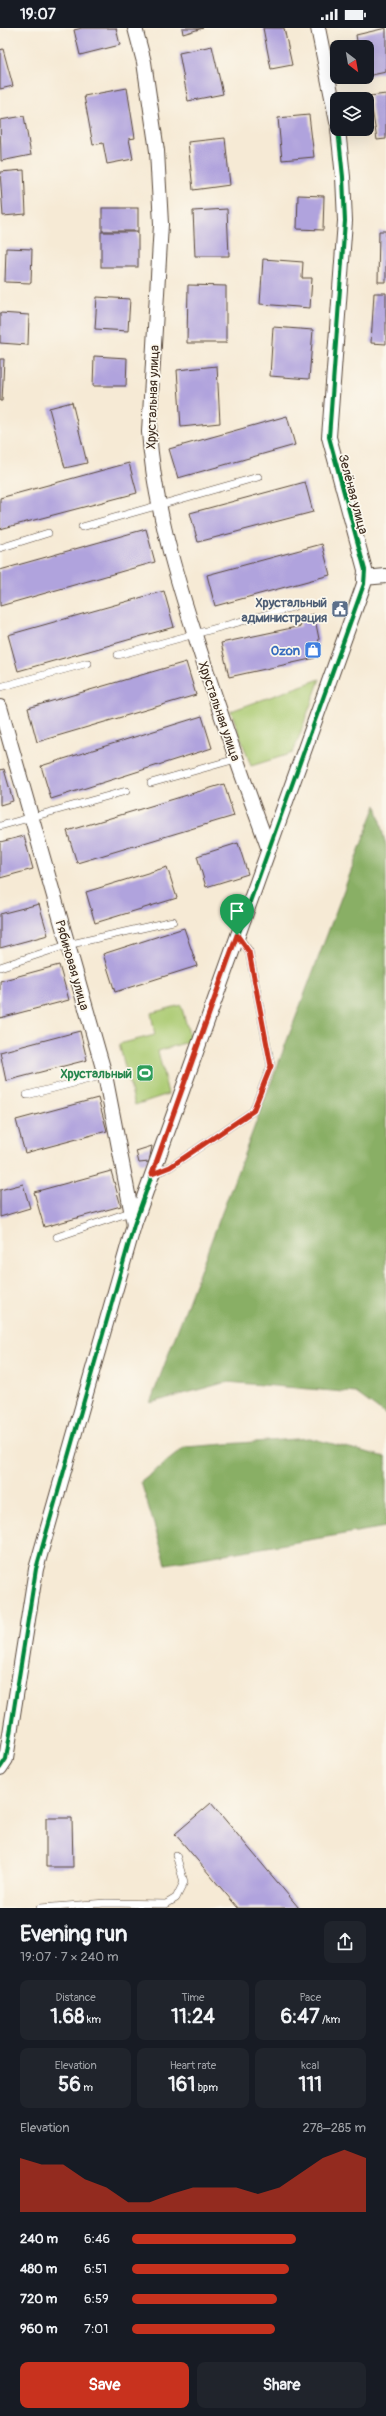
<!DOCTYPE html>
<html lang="en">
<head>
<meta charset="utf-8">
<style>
	:root { --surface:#171b24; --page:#20242c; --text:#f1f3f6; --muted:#9ea1a6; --accent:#c8321e }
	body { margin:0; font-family:Pangolin,sans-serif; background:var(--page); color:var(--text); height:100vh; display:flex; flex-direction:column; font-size:15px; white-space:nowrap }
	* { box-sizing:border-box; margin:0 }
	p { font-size:13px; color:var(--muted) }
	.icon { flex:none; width:22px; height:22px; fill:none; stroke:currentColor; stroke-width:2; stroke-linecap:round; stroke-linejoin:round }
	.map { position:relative; height:1880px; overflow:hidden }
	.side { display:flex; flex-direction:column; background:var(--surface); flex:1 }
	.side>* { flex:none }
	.needle { width:26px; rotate:149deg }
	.fabs { position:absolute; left:330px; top:12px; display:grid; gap:8px }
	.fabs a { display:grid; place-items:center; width:44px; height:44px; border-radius:8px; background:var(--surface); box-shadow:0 4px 16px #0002; font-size:20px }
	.pin { position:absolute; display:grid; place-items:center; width:34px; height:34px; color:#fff; margin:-41px -17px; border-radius:50% 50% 50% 0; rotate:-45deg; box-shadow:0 0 4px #0007 }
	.pin .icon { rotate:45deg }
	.round { display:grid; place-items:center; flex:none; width:42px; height:42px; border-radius:8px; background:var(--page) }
	.overview { display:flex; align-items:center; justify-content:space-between; height:68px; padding:0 20px }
	h1 { font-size:22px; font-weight:700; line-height:30px }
	.metrics { display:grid; grid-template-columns:repeat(3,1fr); gap:6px; height:68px; padding:4px 20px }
	.metrics div { display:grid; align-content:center; border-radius:8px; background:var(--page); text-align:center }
	.metrics b { font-size:20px; font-weight:700 }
	.metrics small { font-size:11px; font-weight:400 }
	.metrics p { font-size:11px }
	.chart { height:112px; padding:8px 20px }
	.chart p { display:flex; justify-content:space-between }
	.chart svg { width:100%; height:72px; margin-top:4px; fill:var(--accent); opacity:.7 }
	.cta { display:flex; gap:8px; margin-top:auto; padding:8px 20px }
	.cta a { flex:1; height:46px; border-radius:8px; background:var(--accent); color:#fff; font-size:16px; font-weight:700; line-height:46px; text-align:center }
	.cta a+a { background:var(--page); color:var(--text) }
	ul { padding:0 20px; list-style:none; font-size:13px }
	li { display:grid; grid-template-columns:64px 48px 1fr; align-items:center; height:30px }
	li i { height:10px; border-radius:5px; background:var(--accent) }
	.status { display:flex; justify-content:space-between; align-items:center; height:28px; padding:0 20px; background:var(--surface); direction:ltr }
	.status svg { height:11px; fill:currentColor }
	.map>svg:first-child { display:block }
	.green { fill:#accb73; stroke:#747a48 }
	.forest { fill:#89af65; stroke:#626c42 }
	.building { fill:#b0a3dd }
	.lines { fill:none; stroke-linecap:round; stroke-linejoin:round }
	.service-casing { stroke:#574739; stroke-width:8 }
	.minor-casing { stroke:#574739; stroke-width:16 }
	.service { stroke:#fff; stroke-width:7 }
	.minor { stroke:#fff; stroke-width:14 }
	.cycleway-casing { stroke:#fbf7ec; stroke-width:6 }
	.cycleway { stroke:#00873e; stroke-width:4 }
	.route-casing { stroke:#fff; stroke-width:8 }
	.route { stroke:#c8321e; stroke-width:5 }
	.labels { text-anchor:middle; stroke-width:3.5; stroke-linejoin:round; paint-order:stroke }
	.street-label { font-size:13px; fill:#3b2a1e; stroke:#fbf7ec }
	.service-label { font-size:13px; font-weight:bold; fill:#4e5e75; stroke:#fbf7ec; text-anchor:end }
	.shop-label { font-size:13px; font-weight:bold; fill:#366cbe; stroke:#fbf7ec; text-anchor:end }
	.leisure-label { font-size:13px; font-weight:bold; fill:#27864d; stroke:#fbf7ec; text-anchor:end }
</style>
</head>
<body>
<div class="status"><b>19:07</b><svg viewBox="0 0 49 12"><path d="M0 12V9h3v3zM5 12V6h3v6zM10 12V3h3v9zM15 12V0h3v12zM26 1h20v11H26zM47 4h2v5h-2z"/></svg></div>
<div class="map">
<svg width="386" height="1880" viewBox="0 0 386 1880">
	<rect width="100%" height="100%" fill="#fbf7ec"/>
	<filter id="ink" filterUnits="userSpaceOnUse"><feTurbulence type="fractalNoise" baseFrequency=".025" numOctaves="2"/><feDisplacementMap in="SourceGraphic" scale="8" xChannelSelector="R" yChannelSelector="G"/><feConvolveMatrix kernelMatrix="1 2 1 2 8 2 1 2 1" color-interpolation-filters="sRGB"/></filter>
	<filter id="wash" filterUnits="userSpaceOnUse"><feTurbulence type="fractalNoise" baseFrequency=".012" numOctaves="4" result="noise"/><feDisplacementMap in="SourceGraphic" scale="16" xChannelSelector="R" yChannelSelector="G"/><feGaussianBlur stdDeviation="0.9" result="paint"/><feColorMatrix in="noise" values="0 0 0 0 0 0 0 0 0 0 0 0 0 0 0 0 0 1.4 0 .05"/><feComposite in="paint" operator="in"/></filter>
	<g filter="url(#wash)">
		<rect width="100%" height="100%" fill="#f6ead5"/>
		<!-- green -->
		<g class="green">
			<polygon points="320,651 293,725 251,738 231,683"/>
			<polygon points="181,977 191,1013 158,1023 168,1066 135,1077 119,1016 155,1007 151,985"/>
		</g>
		<!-- forest -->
		<g class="forest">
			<polygon points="376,777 386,818 386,1387 356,1365 227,1354 150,1375"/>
			<polygon points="309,1410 386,1429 386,1499 166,1536 141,1454 185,1419"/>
		</g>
		<g id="blocks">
			<!-- building -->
			<g class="building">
				<polygon points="82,0 116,0 120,17 80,27 74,2"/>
				<polygon points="182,0 203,0 183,6"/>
				<polygon points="263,0 284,0 292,37 271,41"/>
				<polygon points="386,0 386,44 367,48 367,19 358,19 356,7"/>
				<polygon points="212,18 223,66 188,73 179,25"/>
				<polygon points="3,21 13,58 0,61 0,22"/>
				<polygon points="127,60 135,110 129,111 133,131 107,136 103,115 93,117 84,68"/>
				<polygon points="386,66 386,111 377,112 370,68"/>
				<polygon points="309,87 314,129 282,132 278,90"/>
				<polygon points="24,88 31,127 1,133 0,92"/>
				<polygon points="225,110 230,157 193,162 188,114"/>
				<polygon points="24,142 26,186 3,188 0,144"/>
				<polygon points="298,167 324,168 323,202 297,201"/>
				<rect x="102" y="180" width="36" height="23"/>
				<polygon points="227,181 229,228 195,228 193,183"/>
				<polygon points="379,203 386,203 386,254 378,254"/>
				<rect x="101" y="204" width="37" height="35"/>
				<polygon points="6,220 32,221 31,255 5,254"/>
				<polygon points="263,231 303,234 302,250 312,250 310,280 260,276"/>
				<polygon points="188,257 226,258 226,315 187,315"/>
				<polygon points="374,265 386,265 386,316 371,315"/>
				<polygon points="97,269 130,271 128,303 95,301"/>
				<polygon points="0,285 29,287 28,317 0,315"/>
				<polygon points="273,299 313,302 309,351 270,348"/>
				<polygon points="94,328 127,330 126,358 93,358"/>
				<polygon points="0,331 4,331 2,373 0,373"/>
				<polygon points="217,338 220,395 181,399 177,342"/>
				<polygon points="72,374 87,435 65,440 49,380"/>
				<polygon points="287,388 295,417 178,450 169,421"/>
				<polygon points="129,435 137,465 0,501 0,470"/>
				<polygon points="305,454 313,484 198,514 190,485"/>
				<polygon points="146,501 155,534 0,578 0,542"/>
				<polygon points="322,516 330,547 215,578 207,547"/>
				<polygon points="164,563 174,599 18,643 8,607"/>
				<polygon points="314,586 319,611 315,630 229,649 221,615 301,598 299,589"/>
				<polygon points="186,634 196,667 37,714 28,680"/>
				<polygon points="202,688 212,720 51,771 41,738"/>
				<polygon points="4,741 13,773 0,777 0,742"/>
				<polygon points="224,756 234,788 77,835 67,803"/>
				<polygon points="24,808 33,841 0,850 0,814"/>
				<polygon points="238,815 248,846 206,859 197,828"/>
				<polygon points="167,839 177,870 95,895 86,864"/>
				<polygon points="39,876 48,907 0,920 0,886"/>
				<polygon points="184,900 197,938 115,964 103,926"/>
				<polygon points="59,937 69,972 0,990 0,953"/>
				<polygon points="80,1003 87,1032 6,1053 0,1024"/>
				<polygon points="98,1070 107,1103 25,1125 16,1092"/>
				<polygon points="152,1118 149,1134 139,1135 136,1123"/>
				<polygon points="111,1143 121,1178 44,1199 34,1164"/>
				<polygon points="23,1156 30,1180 0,1189 0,1162"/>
				<polygon points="211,1775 299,1880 238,1880 175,1806"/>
				<polygon points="46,1790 72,1790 73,1839 46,1839"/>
			</g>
		</g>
	</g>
	<g filter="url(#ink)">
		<use href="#blocks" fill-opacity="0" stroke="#574739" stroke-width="1"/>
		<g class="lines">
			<defs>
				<g id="service">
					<polyline points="82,499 258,449"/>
					<polyline points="0,520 48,505"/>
					<polyline points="118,627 293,579"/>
					<polyline points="0,659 88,635"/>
					<polyline points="151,755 236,731"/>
					<polyline points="0,798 126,763"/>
					<polyline points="0,939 67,917 173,893"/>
					<polyline points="27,1067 105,1047"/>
					<polyline points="153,1146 170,1139 253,1083 271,1038 249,923 237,907"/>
					<polyline points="57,1209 130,1184"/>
					<polyline points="40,1880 106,1875 166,1876 176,1870 184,1854 176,1827"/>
				</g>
				<g id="minor">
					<path d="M135,0l9,34 13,89 4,73 -12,208c5,69 24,135 45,200 23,73 48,144 74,215"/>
					<polyline points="318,0 337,94"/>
					<polyline points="364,550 386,548"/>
					<polyline points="0,679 105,1047 134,1197"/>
					<polyline points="0,1740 6,1731 36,1541 134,1197 364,556 365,542 329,409 345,193 343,149 338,101"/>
				</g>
			</defs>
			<!-- service casing -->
			<use href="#service" class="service-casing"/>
			<!-- minor casing -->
			<use href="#minor" class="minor-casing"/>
			<!-- service -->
			<use href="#service" class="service"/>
			<!-- minor -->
			<use href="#minor" class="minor"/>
			<defs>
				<polyline id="cycleway" points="0,1740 6,1731 36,1541 134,1197 364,556 365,542 329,409 345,193 343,149 338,101"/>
			</defs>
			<!-- cycleway casing -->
			<use href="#cycleway" class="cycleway-casing"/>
			<!-- cycleway -->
			<use href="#cycleway" class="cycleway"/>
		</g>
	</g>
	<g class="lines" filter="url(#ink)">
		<defs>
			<polygon id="route" points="237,907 249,924 271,1038 253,1083 170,1139 152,1146"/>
		</defs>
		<!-- route casing -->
		<use href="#route" class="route-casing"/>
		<!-- route -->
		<use href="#route" class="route"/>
	</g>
	<!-- icons -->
	<defs>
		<symbol id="civic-square" viewBox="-11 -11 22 22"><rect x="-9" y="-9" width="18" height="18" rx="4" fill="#5c6f8a" stroke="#fbf7ec"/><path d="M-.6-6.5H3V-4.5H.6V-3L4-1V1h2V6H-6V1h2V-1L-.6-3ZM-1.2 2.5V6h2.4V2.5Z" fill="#fff"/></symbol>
		<symbol id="shop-square" viewBox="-11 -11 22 22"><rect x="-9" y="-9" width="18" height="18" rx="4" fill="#3f7fe0" stroke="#fbf7ec"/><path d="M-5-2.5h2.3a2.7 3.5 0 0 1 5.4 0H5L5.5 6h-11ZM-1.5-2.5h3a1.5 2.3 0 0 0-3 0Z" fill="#fff"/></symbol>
		<symbol id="stadium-square" viewBox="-11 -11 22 22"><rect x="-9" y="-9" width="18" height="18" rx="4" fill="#2e9e5b" stroke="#fbf7ec"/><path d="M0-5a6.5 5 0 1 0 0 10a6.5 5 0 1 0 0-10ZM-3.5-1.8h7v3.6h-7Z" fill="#fff"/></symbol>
	</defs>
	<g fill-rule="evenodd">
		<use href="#civic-square" x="330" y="571" width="20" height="20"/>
		<use href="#shop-square" x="303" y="612" width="20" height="20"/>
		<use href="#stadium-square" x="135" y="1035" width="20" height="20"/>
	</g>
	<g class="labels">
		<!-- street labels -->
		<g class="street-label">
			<text transform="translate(152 369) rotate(-88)" y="5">Хрустальная улица</text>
			<text transform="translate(354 466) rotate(75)" y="5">Зелёная улица</text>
			<text transform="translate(220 683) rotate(71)" y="5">Хрустальная улица</text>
			<text transform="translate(73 937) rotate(74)" y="5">Рябиновая улица</text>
		</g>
		<!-- service labels -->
		<g class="service-label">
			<text x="327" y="579">Хрустальный<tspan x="327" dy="15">администрация</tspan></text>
		</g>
		<!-- shop labels -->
		<g class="shop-label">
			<text x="300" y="627">Ozon</text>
		</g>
		<!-- leisure labels -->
		<g class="leisure-label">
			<text x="132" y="1050">Хрустальный</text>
		</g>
	</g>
</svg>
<div class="fabs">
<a><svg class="needle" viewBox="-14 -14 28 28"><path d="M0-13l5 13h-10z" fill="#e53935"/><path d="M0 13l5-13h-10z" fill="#9ea1a6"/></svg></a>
<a><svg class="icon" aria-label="layers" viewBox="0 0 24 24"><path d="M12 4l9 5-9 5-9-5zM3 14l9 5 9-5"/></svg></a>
</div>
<div class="pin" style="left:237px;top:907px;background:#1e9e55"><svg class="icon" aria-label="arrive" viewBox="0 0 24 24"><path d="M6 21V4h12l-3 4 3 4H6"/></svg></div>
</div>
<section class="side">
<div class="overview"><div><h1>Evening run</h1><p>19:07 · 7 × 240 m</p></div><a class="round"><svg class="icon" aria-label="share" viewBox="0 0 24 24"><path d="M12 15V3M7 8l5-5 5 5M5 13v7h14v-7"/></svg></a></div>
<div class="metrics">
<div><p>Distance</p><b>1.68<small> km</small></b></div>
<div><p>Time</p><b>11:24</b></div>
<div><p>Pace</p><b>6:47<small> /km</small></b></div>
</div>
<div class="metrics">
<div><p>Elevation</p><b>56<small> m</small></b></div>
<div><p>Heart rate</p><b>161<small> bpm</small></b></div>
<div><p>kcal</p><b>111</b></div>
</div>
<div class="chart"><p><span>Elevation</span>278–285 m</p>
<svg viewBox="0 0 160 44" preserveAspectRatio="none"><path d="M0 44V11L10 15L20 15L30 24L40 29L50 38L60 38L70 33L80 29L90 29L100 29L110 33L120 29L130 20L140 11L150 6L160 11V44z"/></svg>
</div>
<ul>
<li><b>240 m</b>6:46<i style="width:70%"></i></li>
<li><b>480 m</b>6:51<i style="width:67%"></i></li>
<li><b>720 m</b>6:59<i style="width:62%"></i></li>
<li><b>960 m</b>7:01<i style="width:61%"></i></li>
</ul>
<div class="cta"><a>Save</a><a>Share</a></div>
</section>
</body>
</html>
